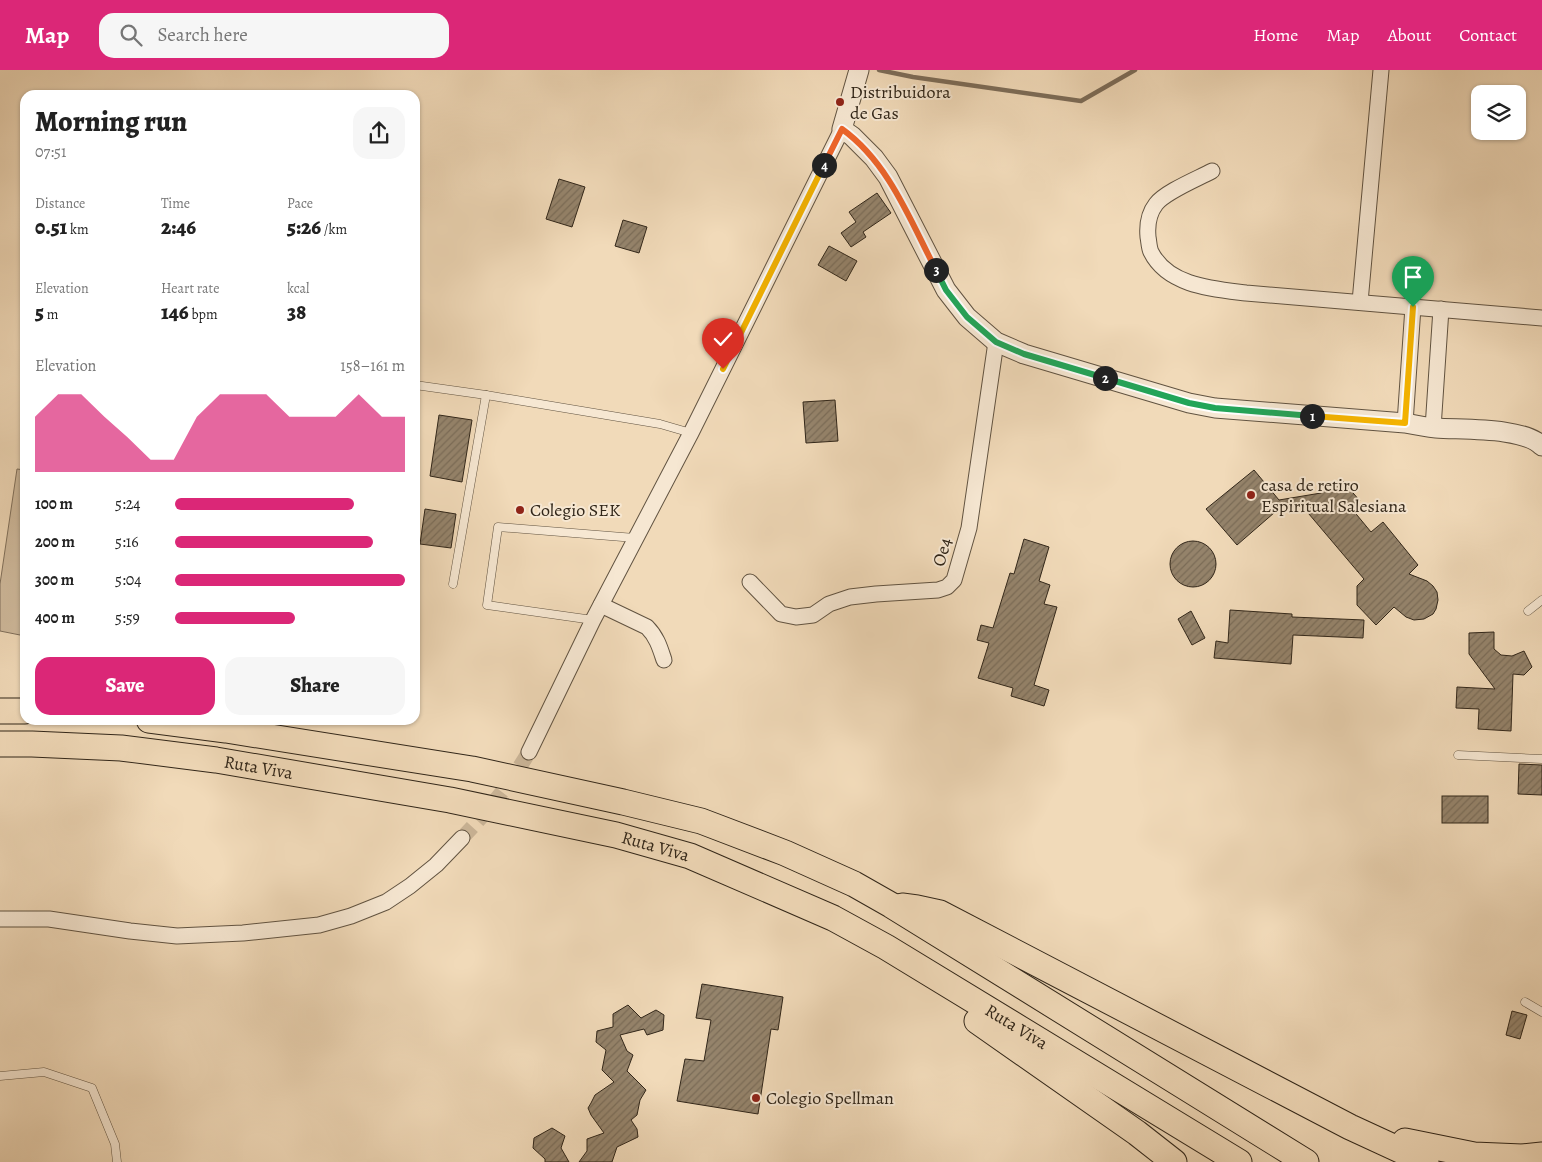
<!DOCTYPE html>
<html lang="en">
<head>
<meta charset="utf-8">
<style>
	:root { --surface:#fff; --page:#f6f6f6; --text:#222; --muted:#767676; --accent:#db2777 }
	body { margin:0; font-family:Alegreya,serif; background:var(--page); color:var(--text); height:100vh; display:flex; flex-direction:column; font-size:19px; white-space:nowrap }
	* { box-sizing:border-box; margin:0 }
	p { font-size:16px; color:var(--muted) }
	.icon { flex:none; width:28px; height:28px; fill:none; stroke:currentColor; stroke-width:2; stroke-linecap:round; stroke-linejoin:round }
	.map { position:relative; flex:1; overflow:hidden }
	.drawer { position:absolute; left:20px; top:20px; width:400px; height:635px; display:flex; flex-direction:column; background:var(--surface); border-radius:15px; box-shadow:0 1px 4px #0004 }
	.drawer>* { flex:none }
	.controls { position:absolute; left:1471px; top:15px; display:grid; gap:10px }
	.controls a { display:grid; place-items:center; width:55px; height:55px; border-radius:10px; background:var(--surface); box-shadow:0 1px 4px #0004; font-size:25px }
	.pin { position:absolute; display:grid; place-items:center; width:42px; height:42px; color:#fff; margin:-51px -21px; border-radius:50% 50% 50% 0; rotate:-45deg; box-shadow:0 0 5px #0007 }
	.pin .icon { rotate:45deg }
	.km { position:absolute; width:25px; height:25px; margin:-12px; border-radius:50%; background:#222; color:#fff; font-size:14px; line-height:25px; text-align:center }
	.round { display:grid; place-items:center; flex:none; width:52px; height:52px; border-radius:15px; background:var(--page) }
	.head { display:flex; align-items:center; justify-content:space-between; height:85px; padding:0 15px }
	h1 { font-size:28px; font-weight:800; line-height:38px }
	.metrics { display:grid; grid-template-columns:repeat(3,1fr); gap:8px; height:85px; padding:5px 15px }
	.metrics div { display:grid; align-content:center }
	.metrics b { font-size:21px; font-weight:800 }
	.metrics small { font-size:14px; font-weight:400 }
	.metrics p { font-size:14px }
	.chart { height:140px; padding:10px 15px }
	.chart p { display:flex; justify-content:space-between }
	.chart svg { width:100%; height:90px; margin-top:5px; fill:var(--accent); opacity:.7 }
	.action { display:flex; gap:10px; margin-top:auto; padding:10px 15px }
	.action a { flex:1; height:58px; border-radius:15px; background:var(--accent); color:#fff; font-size:20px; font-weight:800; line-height:58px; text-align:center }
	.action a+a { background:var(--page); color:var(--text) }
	ul { padding:0 15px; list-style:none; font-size:16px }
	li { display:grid; grid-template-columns:80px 60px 1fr; align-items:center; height:38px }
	li i { height:12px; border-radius:6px; background:var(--accent) }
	header { display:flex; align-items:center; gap:30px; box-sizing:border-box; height:70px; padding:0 25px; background:var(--accent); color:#fff }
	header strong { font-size:24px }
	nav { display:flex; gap:28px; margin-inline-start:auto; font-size:18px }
	.search { width:350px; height:45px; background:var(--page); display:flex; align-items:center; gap:12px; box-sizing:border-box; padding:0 18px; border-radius:15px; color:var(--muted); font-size:19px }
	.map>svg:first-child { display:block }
	.grass { fill:#d0bb9e; stroke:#80705c }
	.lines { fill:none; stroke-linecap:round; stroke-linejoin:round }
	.stream { stroke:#7d6d59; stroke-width:4.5 }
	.building { fill:url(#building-hatch); stroke:#312619 }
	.minor-tunnel { stroke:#cbb699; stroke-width:15; stroke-dasharray:15 8; stroke-linecap:butt }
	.service-casing { stroke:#615341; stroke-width:9 }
	.minor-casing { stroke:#615341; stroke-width:17 }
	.tertiary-casing { stroke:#615341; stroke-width:21 }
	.trunk-casing { stroke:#312619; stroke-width:27 }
	.service { stroke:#f6e7d2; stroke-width:8 }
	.minor { stroke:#f6e7d2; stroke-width:15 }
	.tertiary { stroke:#f6e7d2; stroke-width:19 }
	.trunk { stroke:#f1dab9; stroke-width:25 }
	.split-1-casing { stroke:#fff; stroke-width:10 }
	.split-2-casing { stroke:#fff; stroke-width:10 }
	.split-3-casing { stroke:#fff; stroke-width:10 }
	.split-4-casing { stroke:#fff; stroke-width:10 }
	.split-5-casing { stroke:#fff; stroke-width:10 }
	.split-1 { stroke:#f5b400; stroke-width:6 }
	.split-2 { stroke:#22a559; stroke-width:6 }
	.split-3 { stroke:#22a559; stroke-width:6 }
	.split-4 { stroke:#f0652b; stroke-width:6 }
	.split-5 { stroke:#f5b400; stroke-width:6 }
	.poi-dot { fill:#8f2418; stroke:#f6e7d2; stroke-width:2 }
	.labels { text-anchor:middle; stroke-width:4; stroke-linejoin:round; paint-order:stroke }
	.poi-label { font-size:18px; fill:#312619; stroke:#f6e7d2; text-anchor:start }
	.street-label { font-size:18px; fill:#312619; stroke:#f6e7d2 }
</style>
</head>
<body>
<header>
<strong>Map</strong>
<div class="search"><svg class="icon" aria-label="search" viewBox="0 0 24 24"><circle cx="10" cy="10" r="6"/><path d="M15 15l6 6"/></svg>Search here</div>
<nav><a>Home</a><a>Map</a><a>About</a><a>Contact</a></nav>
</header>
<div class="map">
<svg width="1542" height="1092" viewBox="0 0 1542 1092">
	<defs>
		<pattern id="building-hatch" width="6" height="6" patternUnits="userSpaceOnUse" patternTransform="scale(1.25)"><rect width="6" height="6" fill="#95846c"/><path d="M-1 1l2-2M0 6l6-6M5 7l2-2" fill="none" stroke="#7a6c58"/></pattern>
	</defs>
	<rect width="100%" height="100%" fill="#f1dab9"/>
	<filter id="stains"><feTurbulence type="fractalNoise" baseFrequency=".004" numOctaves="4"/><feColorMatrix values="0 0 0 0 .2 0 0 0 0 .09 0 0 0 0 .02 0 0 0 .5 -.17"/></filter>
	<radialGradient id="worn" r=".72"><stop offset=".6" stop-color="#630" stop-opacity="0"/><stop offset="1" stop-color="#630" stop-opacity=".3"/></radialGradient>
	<!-- grass -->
	<polygon class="grass" points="17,399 25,400 25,566 0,561 0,514"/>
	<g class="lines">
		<!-- stream -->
		<polyline class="stream" points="879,0 913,7 1081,31 1135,0"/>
	</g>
	<!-- building -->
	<g class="building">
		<polygon points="559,109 585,117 572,157 546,149"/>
		<polygon points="877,123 891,143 863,162 866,167 851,177 841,163 856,152 849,142"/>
		<polygon points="623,150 647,157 639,183 615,176"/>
		<polygon points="829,176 857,191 846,211 818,195"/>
		<polygon points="835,330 838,371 806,373 803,332"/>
		<polygon points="439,345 472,350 462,412 430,406"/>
		<polygon points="1254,400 1279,430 1321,423 1341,409 1360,431 1352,439 1371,462 1383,452 1418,495 1409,504 1427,511 1433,516 1437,522 1438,530 1436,539 1433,544 1424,549 1414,550 1406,547 1394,537 1376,555 1357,535 1357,516 1364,509 1303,437 1282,436 1237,475 1206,439"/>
		<polygon points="425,439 456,444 451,478 420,474"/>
		<polygon points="1024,469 1049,477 1039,511 1050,515 1044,534 1057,537 1034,615 1049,620 1044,636 1011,626 1013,618 978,608 989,573 977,570 981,555 993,558 1010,503 1014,504"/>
		<circle cx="1193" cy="494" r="23"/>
		<polygon points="1230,540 1292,544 1292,547 1364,550 1363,568 1293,565 1291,594 1214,588 1216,571 1228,573"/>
		<polygon points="1191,541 1205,568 1192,575 1178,549"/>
		<polygon points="1494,562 1494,579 1501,585 1512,586 1524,581 1532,597 1524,605 1513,604 1511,661 1478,659 1479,639 1456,638 1457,617 1495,619 1469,584 1469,563"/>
		<polygon points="1519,694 1542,695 1542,725 1518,724"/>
		<rect x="1442" y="726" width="46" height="27"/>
		<polygon points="702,914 783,927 778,960 771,959 758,1044 677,1031 685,989 704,991 711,950 696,948"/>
		<polygon points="628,935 641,948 656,940 664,945 663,960 647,965 644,959 620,965 627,981 633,985 627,1001 646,1020 640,1030 637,1045 631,1050 637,1059 638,1067 617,1077 612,1092 579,1092 587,1081 587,1069 604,1063 591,1045 588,1038 591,1033 595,1025 614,1012 602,1000 606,980 596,972 597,961 613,957 613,944"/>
		<polygon points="1512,941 1527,945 1520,969 1506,965"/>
		<polygon points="552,1058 565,1066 561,1078 569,1092 545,1092 545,1089 533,1078 534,1068"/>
	</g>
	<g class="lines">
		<!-- minor-tunnel -->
		<path class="minor-tunnel" d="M462,768c26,-27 48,-54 67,-86"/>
		<defs>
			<g id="service">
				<polyline points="415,315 486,325 660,354 691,363"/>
				<polyline points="453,514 486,325"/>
				<polyline points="1528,541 1542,530"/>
				<polyline points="593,550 487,535 498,457 635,468"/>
				<polyline points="1458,685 1542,689"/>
				<polyline points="1525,932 1542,942"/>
				<polyline points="0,1006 44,1002 92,1018 115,1074 117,1092"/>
			</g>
			<g id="minor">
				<path d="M1212,101c-15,8 -47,21 -56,33 -7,9 -9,22 -8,33 1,5 1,11 3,15 17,34 62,37 95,41l296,25"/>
				<polyline points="1360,232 1381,0"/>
				<polyline points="1405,353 1413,237"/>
				<polyline points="1433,358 1441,239"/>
				<polyline points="750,512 781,544 796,547 813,545 829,534 850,527 876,524 938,520 947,517 954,510 969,458 996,272"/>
				<path d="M601,535l46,22c10,10 13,21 17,33"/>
				<polyline points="529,682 593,550 691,363 842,59"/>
				<polyline points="0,849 49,849 130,861 177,866 243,863 319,855 351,846 386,832 410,816 436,795 462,768"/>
			</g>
			<path id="tertiary" d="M859,0l-17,59 10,7 22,22 14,19 58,113 21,27 29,25 28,12 165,49 26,5 190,15c10,2 20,4 31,5 27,2 87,-1 106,18"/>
			<g id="trunk">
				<polyline points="0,641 25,641"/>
				<polyline points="149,650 226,660 472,699 623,732 701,751 785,783 854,814 891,835 1306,1092"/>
				<path id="s1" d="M0,674h32l89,4 95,12 234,40 166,35 74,21 143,62 53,29 353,215"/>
				<polyline points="902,836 917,838 940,843 1350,1057 1426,1092"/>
				<polyline points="977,951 1137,1063 1174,1092"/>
				<polyline points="1405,1071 1474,1085 1522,1087 1542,1085"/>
			</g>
		</defs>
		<!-- service casing -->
		<use href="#service" class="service-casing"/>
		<!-- minor casing -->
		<use href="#minor" class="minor-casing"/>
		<!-- tertiary casing -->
		<use href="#tertiary" class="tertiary-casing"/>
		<!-- trunk casing -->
		<use href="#trunk" class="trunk-casing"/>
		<!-- service -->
		<use href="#service" class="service"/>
		<!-- minor -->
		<use href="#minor" class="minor"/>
		<!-- tertiary -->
		<use href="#tertiary" class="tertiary"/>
		<!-- trunk -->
		<use href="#trunk" class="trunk"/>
	</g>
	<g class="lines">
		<defs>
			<polyline id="split-1" points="1312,346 1405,353 1413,237"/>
			<polyline id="split-2" points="1105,308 1189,333 1215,338 1312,346"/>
			<polyline id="split-3" points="936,200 946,220 967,247 996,272 1024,284 1105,308"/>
			<path id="split-4" d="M824,95l18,-36c47,34 68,91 94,141"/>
			<polyline id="split-5" points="723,299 824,95"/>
		</defs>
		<!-- split-1 casing -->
		<use href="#split-1" class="split-1-casing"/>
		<!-- split-2 casing -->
		<use href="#split-2" class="split-2-casing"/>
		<!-- split-3 casing -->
		<use href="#split-3" class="split-3-casing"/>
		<!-- split-4 casing -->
		<use href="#split-4" class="split-4-casing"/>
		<!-- split-5 casing -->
		<use href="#split-5" class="split-5-casing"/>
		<!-- split-1 -->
		<use href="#split-1" class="split-1"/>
		<!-- split-2 -->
		<use href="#split-2" class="split-2"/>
		<!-- split-3 -->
		<use href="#split-3" class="split-3"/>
		<!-- split-4 -->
		<use href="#split-4" class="split-4"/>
		<!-- split-5 -->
		<use href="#split-5" class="split-5"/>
	</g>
	<!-- markers -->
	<g class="poi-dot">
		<circle cx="840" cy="32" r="5"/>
		<circle cx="1251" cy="425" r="5"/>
		<circle cx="520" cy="440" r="5"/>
		<circle cx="756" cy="1028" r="5"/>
	</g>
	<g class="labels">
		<!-- poi labels -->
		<g class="poi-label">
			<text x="850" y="28">Distribuidora<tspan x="850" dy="21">de Gas</tspan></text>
			<text x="1261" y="421">casa de retiro<tspan x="1261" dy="21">Espiritual Salesiana</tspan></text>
			<text x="530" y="446">Colegio SEK</text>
			<text x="766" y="1034">Colegio Spellman</text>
		</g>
		<!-- street labels -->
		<g class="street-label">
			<text transform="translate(942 482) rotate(-74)" y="6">Oe4</text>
			<text dy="6" stroke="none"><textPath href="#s1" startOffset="260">Ruta Viva</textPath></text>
			<text dy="6" stroke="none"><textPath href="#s1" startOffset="665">Ruta Viva</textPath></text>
			<text dy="6" stroke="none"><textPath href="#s1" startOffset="1070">Ruta Viva</textPath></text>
		</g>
	</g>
	<rect width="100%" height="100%" filter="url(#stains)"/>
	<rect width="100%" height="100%" fill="url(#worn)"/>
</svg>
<div class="controls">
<a><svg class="icon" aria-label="layers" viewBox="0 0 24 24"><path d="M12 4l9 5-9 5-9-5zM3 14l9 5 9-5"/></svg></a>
</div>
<div class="pin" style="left:1413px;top:237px;background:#1e9e55"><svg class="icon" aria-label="arrive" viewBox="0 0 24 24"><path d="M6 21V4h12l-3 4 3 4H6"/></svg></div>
<div class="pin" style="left:723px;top:299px;background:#d93025"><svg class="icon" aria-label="check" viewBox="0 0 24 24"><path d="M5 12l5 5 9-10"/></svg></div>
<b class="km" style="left:1312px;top:346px">1</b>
<b class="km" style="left:1105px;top:308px">2</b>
<b class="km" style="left:936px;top:200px">3</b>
<b class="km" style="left:824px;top:95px">4</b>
<section class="drawer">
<div class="head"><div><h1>Morning run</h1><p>07:51</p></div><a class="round"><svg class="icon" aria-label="share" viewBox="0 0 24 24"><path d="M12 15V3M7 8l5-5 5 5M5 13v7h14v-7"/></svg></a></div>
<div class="metrics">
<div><p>Distance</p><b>0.51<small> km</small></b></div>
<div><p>Time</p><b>2:46</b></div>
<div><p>Pace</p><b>5:26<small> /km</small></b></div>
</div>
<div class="metrics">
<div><p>Elevation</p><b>5<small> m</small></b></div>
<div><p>Heart rate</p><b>146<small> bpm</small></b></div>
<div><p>kcal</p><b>38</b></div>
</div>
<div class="chart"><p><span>Elevation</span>158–161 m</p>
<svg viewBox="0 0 160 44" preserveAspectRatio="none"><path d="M0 44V17L10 6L20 6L30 17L40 27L50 38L60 38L70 17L80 6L90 6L100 6L110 17L120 17L130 17L140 6L150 17L160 17V44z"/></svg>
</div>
<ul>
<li><b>100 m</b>5:24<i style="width:78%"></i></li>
<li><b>200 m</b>5:16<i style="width:86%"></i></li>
<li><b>300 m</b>5:04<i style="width:100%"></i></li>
<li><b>400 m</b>5:59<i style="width:52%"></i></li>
</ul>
<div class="action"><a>Save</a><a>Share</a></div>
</section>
</div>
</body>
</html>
